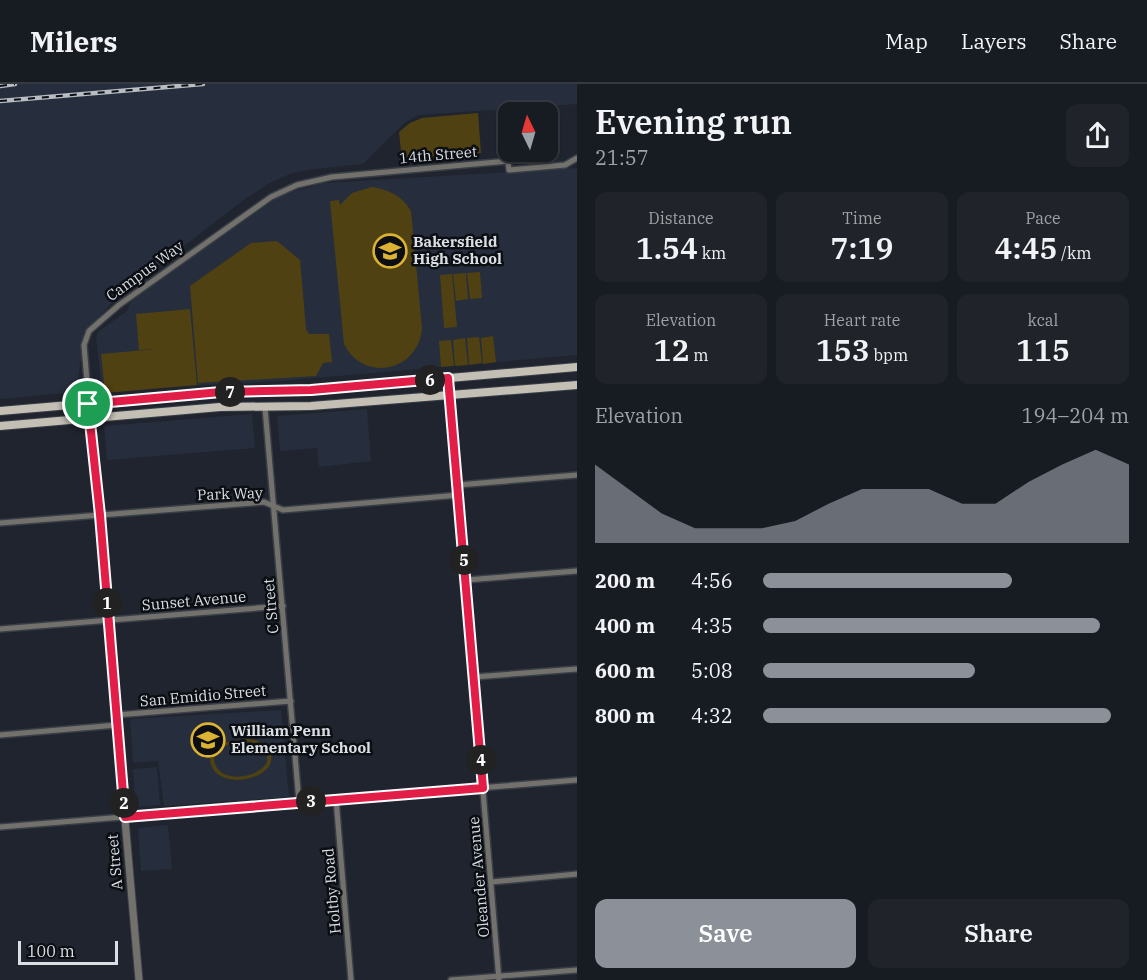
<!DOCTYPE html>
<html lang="en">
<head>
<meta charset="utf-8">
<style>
	:root { --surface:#171b22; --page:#20242a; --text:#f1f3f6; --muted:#9ea1a5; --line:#363940; --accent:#8c9099 }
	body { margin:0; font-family:"IBM Plex Serif",serif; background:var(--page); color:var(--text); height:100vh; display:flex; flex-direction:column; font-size:22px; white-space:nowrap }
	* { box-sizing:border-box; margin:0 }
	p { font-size:20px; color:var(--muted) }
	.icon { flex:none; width:33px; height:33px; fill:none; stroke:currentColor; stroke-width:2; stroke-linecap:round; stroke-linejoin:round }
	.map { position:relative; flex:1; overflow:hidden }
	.side { display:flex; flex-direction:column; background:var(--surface); width:570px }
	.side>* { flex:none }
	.needle { width:39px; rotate:355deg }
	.controls { position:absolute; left:498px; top:18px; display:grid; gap:12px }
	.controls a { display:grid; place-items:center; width:60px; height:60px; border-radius:12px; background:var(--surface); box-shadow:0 2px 4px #0004,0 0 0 2px var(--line); font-size:30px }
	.scale { position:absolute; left:18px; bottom:15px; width:100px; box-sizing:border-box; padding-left:6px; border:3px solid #dbdfe5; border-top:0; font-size:16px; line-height:21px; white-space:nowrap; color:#dbdfe5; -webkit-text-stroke:4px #0b0e12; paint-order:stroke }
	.pin { position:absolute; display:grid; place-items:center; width:51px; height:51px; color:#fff; margin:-26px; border:3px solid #fff; border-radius:50%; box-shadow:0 2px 6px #0007 }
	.km { position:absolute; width:30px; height:30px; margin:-15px; border-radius:50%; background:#222; color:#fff; font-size:16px; line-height:30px; text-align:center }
	.round { display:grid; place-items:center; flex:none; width:63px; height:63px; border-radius:12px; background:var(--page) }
	.headline { display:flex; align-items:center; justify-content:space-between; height:102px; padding:0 18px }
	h1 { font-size:33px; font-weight:600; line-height:45px }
	.stats { display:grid; grid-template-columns:repeat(3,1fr); gap:9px; height:102px; padding:6px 18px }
	.stats div { display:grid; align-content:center; border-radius:12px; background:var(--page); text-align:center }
	.stats b { font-size:30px; font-weight:600 }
	.stats small { font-size:16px; font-weight:400 }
	.stats p { font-size:16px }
	.chart { height:168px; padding:12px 18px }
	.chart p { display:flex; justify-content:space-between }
	.chart svg { width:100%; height:108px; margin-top:6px; fill:var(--accent); opacity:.7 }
	.primary-button { display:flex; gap:12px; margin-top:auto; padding:12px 18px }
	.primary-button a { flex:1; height:69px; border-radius:12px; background:var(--accent); color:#fff; font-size:24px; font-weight:600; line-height:69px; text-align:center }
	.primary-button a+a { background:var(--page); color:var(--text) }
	ul { padding:0 18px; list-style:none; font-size:20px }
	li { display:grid; grid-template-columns:96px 72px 1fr; align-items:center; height:45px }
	li i { height:15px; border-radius:8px; background:var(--accent) }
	header { display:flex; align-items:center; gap:36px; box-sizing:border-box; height:84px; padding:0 30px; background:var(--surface); border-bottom:2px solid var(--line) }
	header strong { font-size:28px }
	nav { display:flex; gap:33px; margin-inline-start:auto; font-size:21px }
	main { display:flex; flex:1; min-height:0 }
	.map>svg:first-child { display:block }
	.built { fill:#262e3d }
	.green { fill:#504112; fill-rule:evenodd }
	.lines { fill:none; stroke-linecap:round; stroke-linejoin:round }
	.minor-casing { stroke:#393e48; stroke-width:8 }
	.tertiary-casing { stroke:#393e48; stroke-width:9 }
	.primary-casing { stroke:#393e48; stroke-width:10 }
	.minor { stroke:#73716c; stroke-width:5 }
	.tertiary { stroke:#73716c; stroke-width:7 }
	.primary { stroke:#c3bfb4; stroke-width:8 }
	.rail-casing { stroke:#b8bcc3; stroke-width:4.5 }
	.rail { stroke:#0b0e12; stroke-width:2; stroke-dasharray:7; stroke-linecap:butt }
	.route-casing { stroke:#fff; stroke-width:12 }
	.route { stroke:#e11d48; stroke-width:8 }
	.labels { text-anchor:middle; stroke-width:5; stroke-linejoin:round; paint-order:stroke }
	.street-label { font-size:15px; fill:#dbdfe5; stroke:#0b0e12 }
	.poi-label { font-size:15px; font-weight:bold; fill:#dbdfe5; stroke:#0b0e12; text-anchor:start }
</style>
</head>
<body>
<header>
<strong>Milers</strong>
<nav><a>Map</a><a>Layers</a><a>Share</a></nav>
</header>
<main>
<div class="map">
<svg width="577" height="896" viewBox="0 0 577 896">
	<rect width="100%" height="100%" fill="#1f242e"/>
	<!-- built -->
	<g class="built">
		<polygon points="0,0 577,0 577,20 419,31 405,38 363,80 315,85 292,89 268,100 245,115 114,216 103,229 89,253 80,279 77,308 0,315"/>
		<polygon points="577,84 577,271 281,297 102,306 96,253 99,247 127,227 131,217 274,116 295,107 325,99"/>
		<polygon points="367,325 371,377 319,383 317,364 280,367 277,332"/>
		<polygon points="252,330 255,364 107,376 104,342"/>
		<polygon points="281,626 289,713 164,722 158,677 133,679 130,635"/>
		<polygon points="157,683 160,721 136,723 133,685"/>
		<polygon points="168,741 172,785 141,787 138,744"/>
	</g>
	<!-- green -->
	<g class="green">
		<polygon points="478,29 481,69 402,76 399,48 410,39 422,34"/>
		<path d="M372,103c18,3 30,9 39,24l11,117c-3,44 -59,55 -78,16l-14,-143 9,-1 1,5 12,-12z"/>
		<polygon points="277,157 300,176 306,245 309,250 329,250 332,278 323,279 316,292 198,299 190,202 251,159"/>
		<polygon points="480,188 482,214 470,215 467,189"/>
		<polygon points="466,189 468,215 456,217 453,190"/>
		<polygon points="452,190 457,243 444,244 440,191"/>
		<polygon points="190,225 197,301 105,309 101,270 156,265 139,266 136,230"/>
		<polygon points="493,252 496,278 483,280 481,254"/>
		<polygon points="479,253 482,279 469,281 467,254"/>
		<polygon points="465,254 468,281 455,282 453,256"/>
		<polygon points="451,256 454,282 441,283 439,257"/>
		<path d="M251,655c8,2 16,5 19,13 12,28 -58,42 -60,7 5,-19 25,-19 41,-20zM249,658c12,1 20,8 18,20 -9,18 -51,22 -53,-3 5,-16 20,-16 35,-17z"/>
	</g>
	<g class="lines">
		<defs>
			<g id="minor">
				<polyline points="448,294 499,896"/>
				<polyline points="265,324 299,718"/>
				<polyline points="90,334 84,261 89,247 119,221 271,113 297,101 332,93 508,77 509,86 565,81 577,74"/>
				<polyline points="458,401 577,391"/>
				<polyline points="0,439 264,418 283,426 459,411"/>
				<polyline points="466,496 577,487"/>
				<polyline points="0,545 283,522"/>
				<polyline points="474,593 577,585"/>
				<polyline points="116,631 291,617"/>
				<polyline points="0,651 117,641"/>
				<polyline points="336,715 351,896"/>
				<polyline points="0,743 577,696"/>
				<polyline points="491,798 577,790"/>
				<polyline points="451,896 577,886"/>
			</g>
			<polyline id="tertiary" points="90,334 139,896"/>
			<g id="primary">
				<polyline points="0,327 221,308 311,306 577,283"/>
				<polyline points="0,342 220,323 311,322 577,301"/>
			</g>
		</defs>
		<!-- minor casing -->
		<use href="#minor" class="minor-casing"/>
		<!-- tertiary casing -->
		<use href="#tertiary" class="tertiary-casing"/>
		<!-- primary casing -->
		<use href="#primary" class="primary-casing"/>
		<!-- minor -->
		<use href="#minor" class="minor"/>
		<!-- tertiary -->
		<use href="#tertiary" class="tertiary"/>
		<!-- primary -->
		<use href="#primary" class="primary"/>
		<defs>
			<g id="rail">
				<polyline points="0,2 15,0"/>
				<polyline points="0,17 203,0"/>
			</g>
		</defs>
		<!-- rail casing -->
		<use href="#rail" class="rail-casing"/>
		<!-- rail -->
		<use href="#rail" class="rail"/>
	</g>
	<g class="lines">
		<defs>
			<polygon id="route" points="448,294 483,704 125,733 100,431 88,320 221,308 311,306"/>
		</defs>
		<!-- route casing -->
		<use href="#route" class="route-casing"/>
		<!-- route -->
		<use href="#route" class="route"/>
	</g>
	<!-- icons -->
	<defs>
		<symbol id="school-ring" viewBox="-11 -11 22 22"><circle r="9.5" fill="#0b0e12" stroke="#dcb233" stroke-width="1.5"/><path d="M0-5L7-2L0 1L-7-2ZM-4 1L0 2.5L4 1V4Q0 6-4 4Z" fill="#dcb233"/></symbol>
	</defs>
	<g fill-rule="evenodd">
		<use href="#school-ring" x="371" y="148" width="38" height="38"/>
		<use href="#school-ring" x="189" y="637" width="38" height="38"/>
	</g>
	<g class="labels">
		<!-- street labels -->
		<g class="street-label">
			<text transform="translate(438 71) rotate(-5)" y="5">14th Street</text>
			<text transform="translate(145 187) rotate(-36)" y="5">Campus Way</text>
			<text transform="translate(230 410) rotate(-2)" y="5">Park Way</text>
			<text transform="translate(194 517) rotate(-5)" y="5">Sunset Avenue</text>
			<text transform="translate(271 522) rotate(-95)" y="5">C Street</text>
			<text transform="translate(203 612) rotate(-5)" y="5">San Emidio Street</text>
			<text transform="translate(115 778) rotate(-95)" y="5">A Street</text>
			<text transform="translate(479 793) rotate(-95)" y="5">Oleander Avenue</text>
			<text transform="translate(332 807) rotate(-95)" y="5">Holtby Road</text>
		</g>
		<!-- poi labels -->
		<g class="poi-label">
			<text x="413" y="163">Bakersfield<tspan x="413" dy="17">High School</tspan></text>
			<text x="231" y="652">William Penn<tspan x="231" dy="17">Elementary School</tspan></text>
		</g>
	</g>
</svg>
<div class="controls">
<a><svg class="needle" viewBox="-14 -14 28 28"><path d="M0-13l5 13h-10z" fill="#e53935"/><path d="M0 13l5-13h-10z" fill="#9ea1a5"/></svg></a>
</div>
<div class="scale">100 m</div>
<div class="pin" style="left:88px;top:320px;background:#1e9e55"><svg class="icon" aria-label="arrive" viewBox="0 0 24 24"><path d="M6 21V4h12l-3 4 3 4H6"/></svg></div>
<b class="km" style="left:107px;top:519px">1</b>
<b class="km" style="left:124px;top:719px">2</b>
<b class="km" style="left:311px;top:717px">3</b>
<b class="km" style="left:481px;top:676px">4</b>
<b class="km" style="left:464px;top:476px">5</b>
<b class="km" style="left:430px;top:296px">6</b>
<b class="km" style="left:230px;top:308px">7</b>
</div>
<section class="side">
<div class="headline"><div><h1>Evening run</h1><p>21:57</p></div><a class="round"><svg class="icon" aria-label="share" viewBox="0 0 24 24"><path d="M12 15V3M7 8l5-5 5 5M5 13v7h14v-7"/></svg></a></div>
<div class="stats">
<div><p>Distance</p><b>1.54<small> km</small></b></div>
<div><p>Time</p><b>7:19</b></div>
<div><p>Pace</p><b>4:45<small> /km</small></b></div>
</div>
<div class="stats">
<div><p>Elevation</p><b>12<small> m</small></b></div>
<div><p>Heart rate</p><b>153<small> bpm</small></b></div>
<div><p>kcal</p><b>115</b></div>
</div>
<div class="chart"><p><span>Elevation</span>194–204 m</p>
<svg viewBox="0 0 160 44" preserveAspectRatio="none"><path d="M0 44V12L10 22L20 32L30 38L40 38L50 38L60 35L70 28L80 22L90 22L100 22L110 28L120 28L130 19L140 12L150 6L160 12V44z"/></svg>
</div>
<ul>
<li><b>200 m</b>4:56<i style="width:68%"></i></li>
<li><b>400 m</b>4:35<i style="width:92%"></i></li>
<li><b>600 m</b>5:08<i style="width:58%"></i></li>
<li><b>800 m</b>4:32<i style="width:95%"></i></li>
</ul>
<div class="primary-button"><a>Save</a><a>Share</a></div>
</section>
</main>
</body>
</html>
